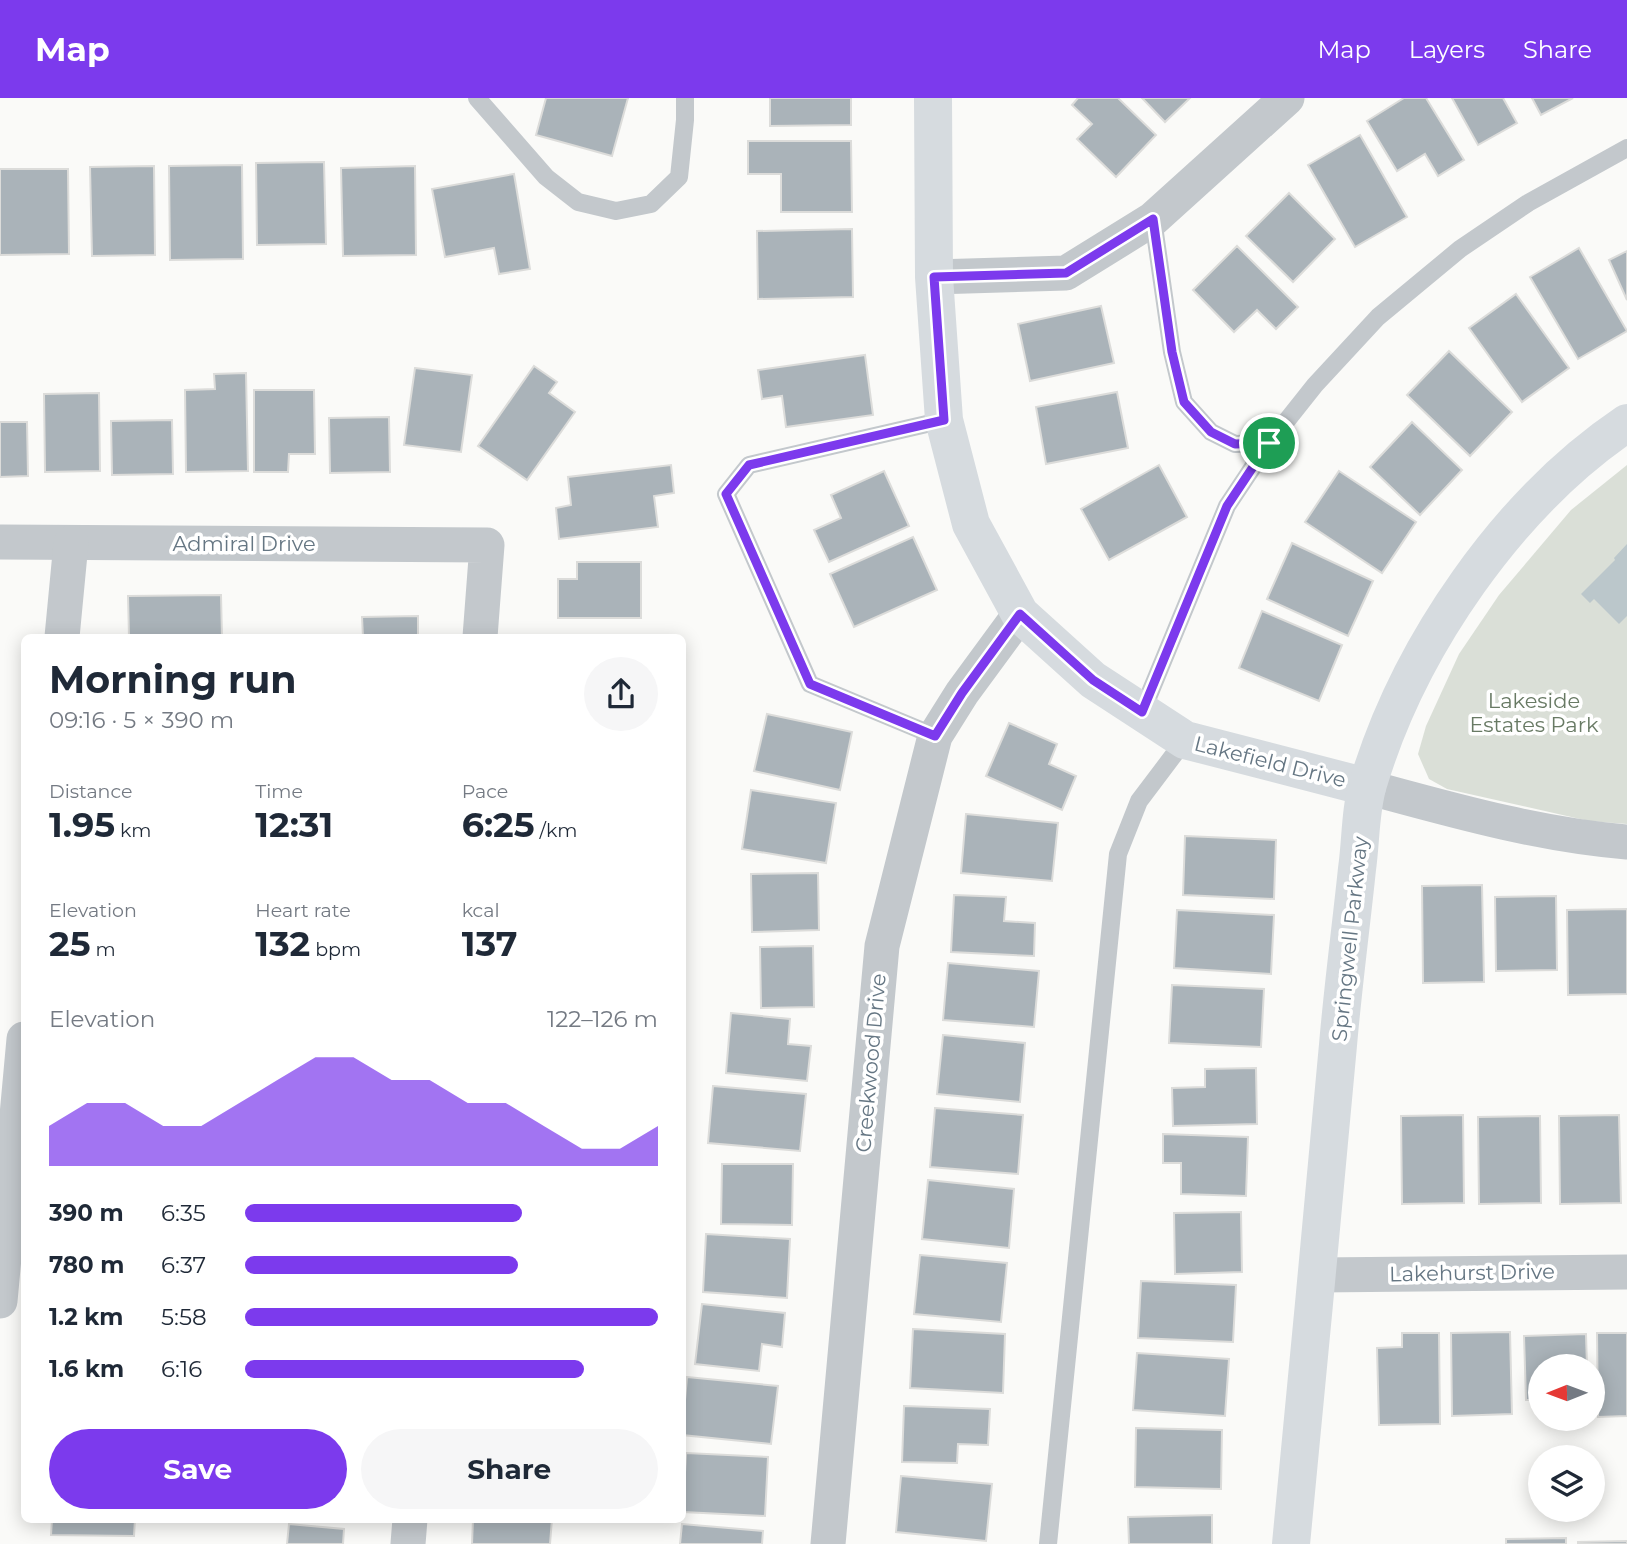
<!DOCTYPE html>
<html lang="en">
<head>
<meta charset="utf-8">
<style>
	:root { --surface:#fff; --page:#f6f6f7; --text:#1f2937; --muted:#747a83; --accent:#7c3aed }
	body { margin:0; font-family:Montserrat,sans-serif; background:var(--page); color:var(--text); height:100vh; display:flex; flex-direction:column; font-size:26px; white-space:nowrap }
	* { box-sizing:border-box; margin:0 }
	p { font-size:23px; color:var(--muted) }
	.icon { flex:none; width:38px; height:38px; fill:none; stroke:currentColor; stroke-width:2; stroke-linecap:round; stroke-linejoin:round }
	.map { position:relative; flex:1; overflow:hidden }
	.panel { position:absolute; left:21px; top:536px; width:665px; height:889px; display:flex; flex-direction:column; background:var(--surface); border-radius:10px; box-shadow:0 4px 18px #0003 }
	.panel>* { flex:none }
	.needle { width:46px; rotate:269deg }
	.tools { position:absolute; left:1528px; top:1256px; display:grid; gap:14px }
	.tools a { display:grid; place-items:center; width:77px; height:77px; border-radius:50%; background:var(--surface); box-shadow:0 4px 18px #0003; font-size:35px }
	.pin { position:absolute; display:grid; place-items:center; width:60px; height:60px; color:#fff; margin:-30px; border:4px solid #fff; border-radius:50%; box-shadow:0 2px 7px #0007 }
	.round { display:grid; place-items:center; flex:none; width:74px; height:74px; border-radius:37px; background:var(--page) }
	.summary { display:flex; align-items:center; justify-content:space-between; height:119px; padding:0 28px }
	h1 { font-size:38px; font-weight:700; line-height:52px }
	.stats { display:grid; grid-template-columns:repeat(3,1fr); gap:10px; height:119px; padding:7px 28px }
	.stats div { display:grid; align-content:center }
	.stats b { font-size:35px; font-weight:700 }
	.stats small { font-size:19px; font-weight:400 }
	.stats p { font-size:19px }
	.chart { height:196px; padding:14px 28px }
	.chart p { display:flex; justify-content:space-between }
	.chart svg { width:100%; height:126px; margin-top:7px; fill:var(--accent); opacity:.7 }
	.action { display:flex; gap:14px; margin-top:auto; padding:14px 28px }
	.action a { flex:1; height:80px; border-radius:42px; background:var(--accent); color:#fff; font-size:28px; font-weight:700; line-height:80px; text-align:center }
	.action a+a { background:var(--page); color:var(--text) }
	ul { padding:0 28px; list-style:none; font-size:23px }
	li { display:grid; grid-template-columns:112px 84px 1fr; align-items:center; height:52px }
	li i { height:18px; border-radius:9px; background:var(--accent) }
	header { display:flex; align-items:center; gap:42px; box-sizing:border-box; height:98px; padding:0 35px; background:var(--accent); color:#fff }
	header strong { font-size:33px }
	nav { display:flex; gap:38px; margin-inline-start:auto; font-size:24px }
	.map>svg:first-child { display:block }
	.green { fill:#dadfd7 }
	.water { fill:#bbc7cb }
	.building { fill:#aab3b9; stroke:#dcdcda; stroke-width:2 }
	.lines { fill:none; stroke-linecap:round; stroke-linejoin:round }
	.lane { stroke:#c3c8cc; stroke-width:18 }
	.street { stroke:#c3c8cc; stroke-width:35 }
	.secondary { stroke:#d6dbdf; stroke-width:38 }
	.route-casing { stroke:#fff; stroke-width:14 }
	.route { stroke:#7c3aed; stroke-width:9 }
	.labels { text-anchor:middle; stroke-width:7; stroke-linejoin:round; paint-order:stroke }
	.street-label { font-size:21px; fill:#657683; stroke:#fff }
	.park-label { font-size:21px; fill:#687a64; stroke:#fff }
</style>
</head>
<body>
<header>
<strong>Map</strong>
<nav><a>Map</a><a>Layers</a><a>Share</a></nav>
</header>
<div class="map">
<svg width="1627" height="1446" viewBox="0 0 1627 1446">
	<rect width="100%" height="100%" fill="#fafaf8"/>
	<!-- green -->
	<polygon class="green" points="1627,367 1627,726 1589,723 1447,691 1429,681 1418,656 1426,628 1459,556 1499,497 1571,412"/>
	<!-- water -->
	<polygon class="water" points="1627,446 1627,518 1619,526 1594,501 1590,505 1581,496 1615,462 1614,460"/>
	<!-- building -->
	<g class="building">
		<polygon points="546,0 628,0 612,58 536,37"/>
		<polygon points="770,0 851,0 851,27 770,28"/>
		<polygon points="1078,0 1118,0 1156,37 1116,79 1077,41 1092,26 1072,7"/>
		<polygon points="1142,0 1190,0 1165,24"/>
		<polygon points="1404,0 1426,0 1464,62 1438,78 1425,56 1397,73 1367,23"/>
		<polygon points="1452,0 1503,0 1517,25 1478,47"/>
		<polygon points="1532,0 1573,0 1541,17"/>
		<polygon points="1360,37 1407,119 1355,149 1308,67"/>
		<polygon points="748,43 851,43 852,114 781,114 781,76 748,76"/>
		<polygon points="324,64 326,146 257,147 256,65"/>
		<polygon points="242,67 243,161 170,162 169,68"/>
		<polygon points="154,68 155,157 92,158 90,69"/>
		<polygon points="415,68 416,157 343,158 341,70"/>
		<polygon points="0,71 68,71 69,156 0,157"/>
		<polygon points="514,76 530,171 499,176 494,150 445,159 432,91"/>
		<polygon points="1289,95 1335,141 1293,184 1246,138"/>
		<polygon points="852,131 853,199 758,201 757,133"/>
		<polygon points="1237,148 1298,209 1276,231 1257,212 1234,234 1193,192"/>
		<polygon points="1579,150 1627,233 1578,261 1530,179"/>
		<polygon points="1627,153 1627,202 1609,162"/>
		<polygon points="1516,196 1569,270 1522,304 1469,230"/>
		<polygon points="1101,208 1114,265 1030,283 1018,226"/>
		<polygon points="1449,253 1512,314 1470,358 1407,297"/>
		<polygon points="865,257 873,317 786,329 782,298 762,301 758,272"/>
		<polygon points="534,268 557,284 549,295 575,314 527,382 478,348"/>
		<polygon points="415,270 472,277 461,354 404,347"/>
		<polygon points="246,275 248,373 186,374 185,292 215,291 214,276"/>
		<polygon points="254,292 314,292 315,356 289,356 288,374 254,374"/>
		<polygon points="1117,294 1128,350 1046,366 1036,309"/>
		<polygon points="99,295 100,373 45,374 44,296"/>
		<polygon points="389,319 390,374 330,375 329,320"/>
		<polygon points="172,322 173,376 112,377 111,323"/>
		<polygon points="0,324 27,324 28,378 0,379"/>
		<polygon points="1412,324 1462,372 1420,417 1370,369"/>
		<polygon points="671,367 674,395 654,398 658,429 559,441 556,410 571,407 568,379"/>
		<polygon points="1159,367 1187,419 1109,462 1081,411"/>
		<polygon points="884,373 909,428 829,464 814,432 841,420 831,397"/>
		<polygon points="1339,373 1416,424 1382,475 1305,424"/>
		<polygon points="913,439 937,492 854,529 830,476"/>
		<polygon points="1292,445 1373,483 1348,538 1267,501"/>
		<polygon points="577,464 641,464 641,520 558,520 558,481 577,481"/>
		<polygon points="221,497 222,539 129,539 128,498"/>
		<polygon points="1262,513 1342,547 1319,603 1239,570"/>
		<polygon points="418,518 418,539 363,539 362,519"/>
		<polygon points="767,616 852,634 840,692 754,673"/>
		<polygon points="1009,625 1057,646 1049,666 1076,678 1062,712 986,678"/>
		<polygon points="751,692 836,705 826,765 742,751"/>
		<polygon points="966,716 1058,725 1052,783 961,775"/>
		<polygon points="1185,738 1276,742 1274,801 1183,797"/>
		<polygon points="818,775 819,832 752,834 751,776"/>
		<polygon points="1482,787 1484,884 1423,885 1422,788"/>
		<polygon points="954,797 1006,799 1004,823 1035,825 1034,858 951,854"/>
		<polygon points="1556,798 1557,872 1496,873 1495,799"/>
		<polygon points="1627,811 1627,896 1568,897 1567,812"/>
		<polygon points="1177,812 1274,817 1271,876 1174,870"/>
		<polygon points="813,848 814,909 761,910 760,849"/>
		<polygon points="948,865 1039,873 1034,929 943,922"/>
		<polygon points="1172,887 1264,891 1261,949 1169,945"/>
		<polygon points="731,915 790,921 788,946 811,948 807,983 726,975"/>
		<polygon points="943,937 1025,945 1020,1004 937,996"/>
		<polygon points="1256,970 1257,1026 1173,1028 1172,990 1205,989 1205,971"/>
		<polygon points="713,988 806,996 800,1053 708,1045"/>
		<polygon points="935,1010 1023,1017 1018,1076 930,1069"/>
		<polygon points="1463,1017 1464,1105 1402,1106 1401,1018"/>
		<polygon points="1619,1017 1621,1105 1560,1106 1559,1018"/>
		<polygon points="1540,1018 1541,1105 1479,1106 1478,1019"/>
		<polygon points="1163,1036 1248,1039 1246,1098 1181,1096 1181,1065 1163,1065"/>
		<polygon points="722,1066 793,1066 792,1127 721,1126"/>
		<polygon points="928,1082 1014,1091 1009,1150 922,1141"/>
		<polygon points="1241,1114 1242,1174 1175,1176 1174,1115"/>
		<polygon points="706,1136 790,1141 787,1200 703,1194"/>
		<polygon points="920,1157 1007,1165 1001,1224 914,1216"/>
		<polygon points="1141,1183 1236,1187 1233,1244 1138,1240"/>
		<polygon points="702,1206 785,1215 782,1249 762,1246 759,1273 695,1266"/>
		<polygon points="913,1231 1005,1236 1003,1295 910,1290"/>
		<polygon points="1510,1234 1512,1316 1452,1318 1451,1235"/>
		<polygon points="1402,1235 1439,1235 1440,1326 1379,1327 1377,1250 1402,1249"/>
		<polygon points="1597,1235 1627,1235 1627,1318 1598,1319"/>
		<polygon points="1586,1236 1587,1269 1540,1269 1540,1302 1526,1302 1524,1238"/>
		<polygon points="1137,1255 1229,1261 1225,1318 1133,1312"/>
		<polygon points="687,1279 778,1288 771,1346 682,1337"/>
		<polygon points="904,1308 990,1311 988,1347 958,1346 957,1365 902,1364"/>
		<polygon points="1136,1330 1222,1332 1221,1391 1135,1389"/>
		<polygon points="686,1355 768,1359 765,1418 683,1414"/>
		<polygon points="901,1378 992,1386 986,1443 896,1434"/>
		<polygon points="1212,1417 1212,1446 1129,1446 1128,1419"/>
		<polygon points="52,1421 135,1421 134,1438 51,1437"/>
		<polygon points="473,1421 552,1421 550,1446 472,1446"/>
		<polygon points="289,1426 344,1431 343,1446 287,1446"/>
		<polygon points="682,1426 763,1433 762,1446 680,1446"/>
		<polygon points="1566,1440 1566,1446 1506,1446 1506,1441"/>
		<polygon points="1627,1443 1627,1446 1578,1446 1578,1444"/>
	</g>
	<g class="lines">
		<!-- lane -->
		<g class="lane">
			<polyline points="477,0 546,79 578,104 616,113 651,106 679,79 685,22 685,0"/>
			<polyline points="1153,121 1172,254 1184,304 1211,334 1235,346 1269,345"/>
			<polyline points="1142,614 1227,408 1269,345 1315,287 1378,219 1460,151 1528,105 1627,50"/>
			<polyline points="935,638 810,586 726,396 749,367 944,322"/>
			<polyline points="1048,1446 1118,756 1139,703 1185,642"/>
		</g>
		<!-- street -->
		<g class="street">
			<polyline points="934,179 1066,175 1153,121 1287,0"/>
			<polyline points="0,444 487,447 480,539"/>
			<polyline points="62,539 71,445"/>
			<path d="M1367,689c85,23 172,48 260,55"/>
			<polyline points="1317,1177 1627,1174"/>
			<polyline points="0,1203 24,941"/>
			<polyline points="408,1446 410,1421"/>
			<polyline points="828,1446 882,848 935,638 962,595 1020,516"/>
		</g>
		<!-- secondary -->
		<g class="secondary">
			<polyline points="933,0 934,179 944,322 971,426 1020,516 1093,582 1185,642 1367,689"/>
			<path d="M1291,1446c16,-166 32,-333 47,-499 5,-59 13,-118 19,-176 4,-28 3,-59 11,-85 41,-137 140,-281 259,-361"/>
		</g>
	</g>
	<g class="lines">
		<defs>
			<polygon id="route" points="1153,121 1172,254 1184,304 1211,334 1235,346 1269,345 1227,408 1142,614 1093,582 1020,516 962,595 935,638 810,586 726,396 749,367 944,322 934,179 1066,175"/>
		</defs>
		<!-- route casing -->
		<use href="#route" class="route-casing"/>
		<!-- route -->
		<use href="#route" class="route"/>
	</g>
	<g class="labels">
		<!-- street labels -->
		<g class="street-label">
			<text x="244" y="453">Admiral Drive</text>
			<text transform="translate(1270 664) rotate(14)" y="7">Lakefield Drive</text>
			<text transform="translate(1350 841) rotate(-84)" y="7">Springwell Parkway</text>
			<text transform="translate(871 965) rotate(-85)" y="7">Creekwood Drive</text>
			<text transform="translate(1472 1175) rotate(-1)" y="7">Lakehurst Drive</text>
		</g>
		<!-- park labels -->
		<g class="park-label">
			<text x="1534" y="610">Lakeside<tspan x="1534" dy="24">Estates Park</tspan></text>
		</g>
	</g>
</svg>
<div class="tools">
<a><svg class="needle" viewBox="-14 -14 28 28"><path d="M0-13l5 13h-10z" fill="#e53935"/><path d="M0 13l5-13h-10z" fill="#747a83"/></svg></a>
<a><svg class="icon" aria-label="layers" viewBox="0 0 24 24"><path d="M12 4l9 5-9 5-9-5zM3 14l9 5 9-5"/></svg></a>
</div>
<div class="pin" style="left:1269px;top:345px;background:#1e9e55"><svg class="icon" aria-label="arrive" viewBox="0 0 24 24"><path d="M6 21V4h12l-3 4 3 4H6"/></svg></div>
<section class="panel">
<div class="summary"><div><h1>Morning run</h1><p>09:16 · 5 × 390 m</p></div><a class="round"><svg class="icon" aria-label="share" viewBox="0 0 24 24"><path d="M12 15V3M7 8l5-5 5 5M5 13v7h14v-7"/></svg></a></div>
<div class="stats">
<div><p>Distance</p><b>1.95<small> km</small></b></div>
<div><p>Time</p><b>12:31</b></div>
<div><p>Pace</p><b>6:25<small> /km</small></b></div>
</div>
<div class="stats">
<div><p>Elevation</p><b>25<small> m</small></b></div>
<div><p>Heart rate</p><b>132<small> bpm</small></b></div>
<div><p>kcal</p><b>137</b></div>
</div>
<div class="chart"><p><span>Elevation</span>122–126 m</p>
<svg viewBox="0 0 160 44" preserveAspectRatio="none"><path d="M0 44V30L10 22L20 22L30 30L40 30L50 22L60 14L70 6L80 6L90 14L100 14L110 22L120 22L130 30L140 38L150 38L160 30V44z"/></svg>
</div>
<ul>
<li><b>390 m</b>6:35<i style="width:67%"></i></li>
<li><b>780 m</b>6:37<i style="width:66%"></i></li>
<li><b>1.2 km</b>5:58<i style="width:100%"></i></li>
<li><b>1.6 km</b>6:16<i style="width:82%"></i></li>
</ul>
<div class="action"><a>Save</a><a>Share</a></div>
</section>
</div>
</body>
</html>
